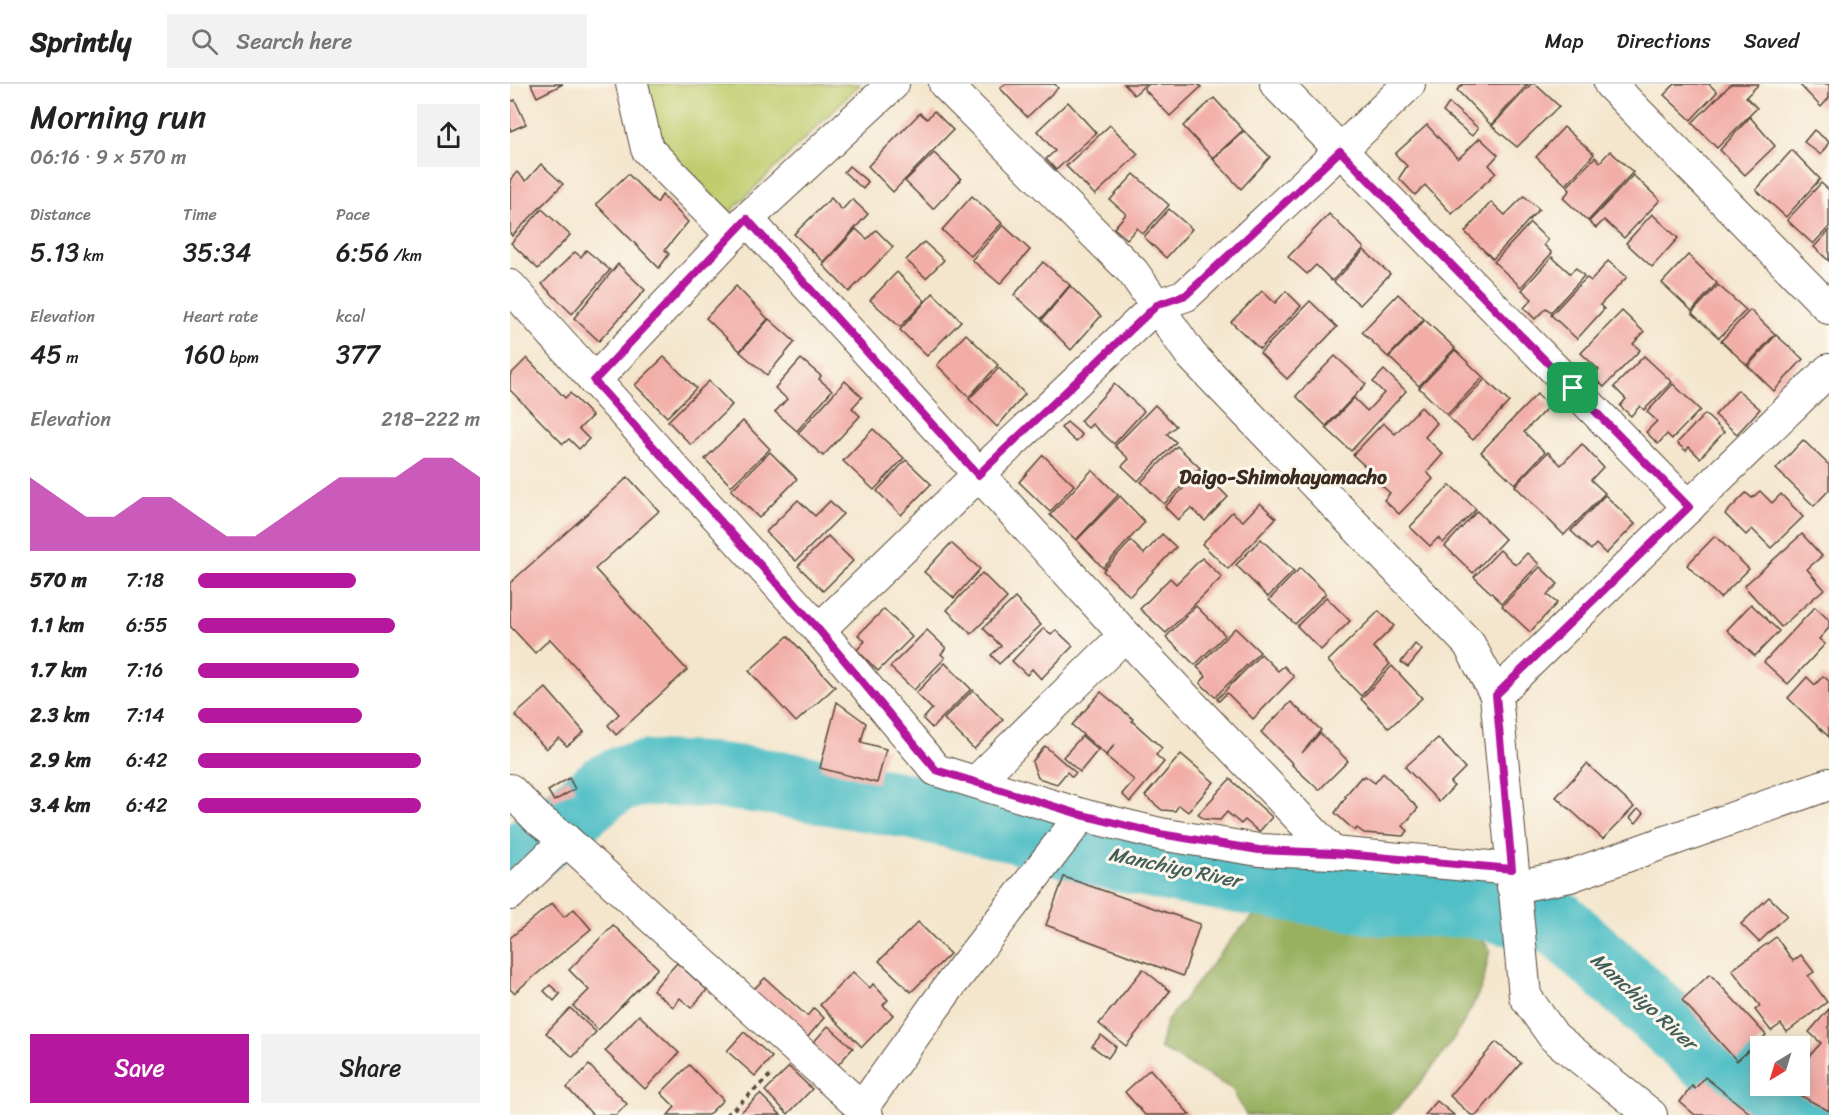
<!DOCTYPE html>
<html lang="en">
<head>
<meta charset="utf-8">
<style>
	:root { --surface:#fff; --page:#f2f2f2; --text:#222; --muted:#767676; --line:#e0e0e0; --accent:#b5179e }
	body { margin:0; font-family:Sriracha,sans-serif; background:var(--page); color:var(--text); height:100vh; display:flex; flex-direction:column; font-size:22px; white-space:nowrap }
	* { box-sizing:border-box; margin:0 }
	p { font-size:20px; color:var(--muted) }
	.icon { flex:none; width:33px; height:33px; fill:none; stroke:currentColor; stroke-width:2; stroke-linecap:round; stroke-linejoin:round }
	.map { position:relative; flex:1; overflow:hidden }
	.details { display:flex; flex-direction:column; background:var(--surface); width:510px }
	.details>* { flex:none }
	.needle { width:39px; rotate:218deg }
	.tools { position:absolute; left:1240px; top:952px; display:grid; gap:12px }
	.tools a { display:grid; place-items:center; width:60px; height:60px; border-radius:0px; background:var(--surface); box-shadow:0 3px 15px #0003; font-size:30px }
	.pin { position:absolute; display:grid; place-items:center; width:51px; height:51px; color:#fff; margin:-26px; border-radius:12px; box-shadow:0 3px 9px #0006 }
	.round { display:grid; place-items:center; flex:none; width:63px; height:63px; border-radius:0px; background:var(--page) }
	.headline { display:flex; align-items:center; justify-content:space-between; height:102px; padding:0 30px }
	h1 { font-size:33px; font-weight:600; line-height:45px }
	.figures { display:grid; grid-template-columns:repeat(3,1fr); gap:9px; height:102px; padding:6px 30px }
	.figures div { display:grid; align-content:center }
	.figures b { font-size:26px; font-weight:600 }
	.figures small { font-size:16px; font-weight:400 }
	.figures p { font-size:16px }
	.chart { height:168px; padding:12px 30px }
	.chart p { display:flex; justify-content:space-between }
	.chart svg { width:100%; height:108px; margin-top:6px; fill:var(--accent); opacity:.7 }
	.action { display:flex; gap:12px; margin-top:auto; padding:12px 30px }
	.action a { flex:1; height:69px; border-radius:0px; background:var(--accent); color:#fff; font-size:24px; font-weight:600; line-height:69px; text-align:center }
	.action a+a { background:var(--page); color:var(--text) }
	ul { padding:0 30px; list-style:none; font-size:20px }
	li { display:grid; grid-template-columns:96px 72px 1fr; align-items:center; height:45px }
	li i { height:15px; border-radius:8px; background:var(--accent) }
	header { display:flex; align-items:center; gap:36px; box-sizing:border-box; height:84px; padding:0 30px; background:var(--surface); border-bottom:2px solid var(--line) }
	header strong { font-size:28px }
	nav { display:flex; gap:33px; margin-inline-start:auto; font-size:21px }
	.search { width:420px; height:54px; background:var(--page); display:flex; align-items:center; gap:15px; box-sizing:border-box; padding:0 21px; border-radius:0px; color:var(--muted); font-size:22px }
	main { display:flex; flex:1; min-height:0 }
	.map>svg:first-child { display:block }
	.green { fill:#c0cd6e; stroke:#7e7c46; stroke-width:1.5 }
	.forest { fill:#98b061; stroke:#6a6d40; stroke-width:1.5 }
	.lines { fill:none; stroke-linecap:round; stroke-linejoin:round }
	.river { stroke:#51bfc6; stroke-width:66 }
	.building { fill:#f2ada7 }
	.minor-casing { stroke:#574638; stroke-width:34 }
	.path { stroke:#574638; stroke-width:4; stroke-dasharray:4.5 4.5; stroke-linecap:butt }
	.minor { stroke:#fff; stroke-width:32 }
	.route-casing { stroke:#fff; stroke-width:12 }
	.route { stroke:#b5179e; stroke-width:8 }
	.labels { text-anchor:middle; stroke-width:6; stroke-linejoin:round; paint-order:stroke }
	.neighbourhood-label { font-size:20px; font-weight:bold; fill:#3b2a1e; stroke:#fbf7ec }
	.water-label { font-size:20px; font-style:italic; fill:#435e59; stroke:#fbf7ec }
</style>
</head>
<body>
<header>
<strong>Sprintly</strong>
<div class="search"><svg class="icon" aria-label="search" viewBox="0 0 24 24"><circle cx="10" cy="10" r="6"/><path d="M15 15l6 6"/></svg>Search here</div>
<nav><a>Map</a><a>Directions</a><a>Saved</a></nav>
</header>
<main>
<section class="details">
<div class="headline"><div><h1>Morning run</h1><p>06:16 · 9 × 570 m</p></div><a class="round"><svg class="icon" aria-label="share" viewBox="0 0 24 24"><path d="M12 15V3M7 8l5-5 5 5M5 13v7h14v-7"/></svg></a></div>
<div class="figures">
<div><p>Distance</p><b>5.13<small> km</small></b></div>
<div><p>Time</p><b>35:34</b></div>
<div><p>Pace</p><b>6:56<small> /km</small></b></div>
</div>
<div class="figures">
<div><p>Elevation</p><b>45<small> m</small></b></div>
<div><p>Heart rate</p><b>160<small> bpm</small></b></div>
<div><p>kcal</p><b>377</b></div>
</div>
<div class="chart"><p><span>Elevation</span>218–222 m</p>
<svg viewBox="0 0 160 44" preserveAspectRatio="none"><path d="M0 44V14L10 22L20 30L30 30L40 22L50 22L60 30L70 38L80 38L90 30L100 22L110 14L120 14L130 14L140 6L150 6L160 14V44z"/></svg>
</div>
<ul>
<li><b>570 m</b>7:18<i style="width:56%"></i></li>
<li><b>1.1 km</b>6:55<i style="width:70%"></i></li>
<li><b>1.7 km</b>7:16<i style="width:57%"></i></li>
<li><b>2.3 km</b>7:14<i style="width:58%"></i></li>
<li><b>2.9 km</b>6:42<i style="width:79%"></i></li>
<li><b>3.4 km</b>6:42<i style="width:79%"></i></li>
</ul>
<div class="action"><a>Save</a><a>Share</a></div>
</section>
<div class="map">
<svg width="1319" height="1031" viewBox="0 0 1319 1031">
	<rect width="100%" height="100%" fill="#fbf7ec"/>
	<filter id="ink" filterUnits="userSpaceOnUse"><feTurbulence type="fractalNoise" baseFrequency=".0167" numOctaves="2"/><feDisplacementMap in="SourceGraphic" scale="12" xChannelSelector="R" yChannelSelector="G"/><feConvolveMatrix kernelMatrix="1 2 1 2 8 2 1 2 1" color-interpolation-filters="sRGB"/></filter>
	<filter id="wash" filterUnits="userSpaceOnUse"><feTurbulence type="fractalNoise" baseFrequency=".008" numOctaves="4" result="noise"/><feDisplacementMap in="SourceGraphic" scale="24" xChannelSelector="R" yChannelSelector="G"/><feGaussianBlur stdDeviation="1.35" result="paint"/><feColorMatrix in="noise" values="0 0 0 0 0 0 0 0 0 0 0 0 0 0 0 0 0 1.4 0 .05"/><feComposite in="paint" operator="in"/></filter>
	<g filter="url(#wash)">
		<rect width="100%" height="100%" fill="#f4e6cd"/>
		<!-- green -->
		<polygon class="green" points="136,0 350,0 219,129 145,52"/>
		<!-- forest -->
		<path class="forest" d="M796,818l65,13 58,-4 44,16 17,23c-3,10 -4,22 -7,32 -19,51 -56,94 -92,133h-145l-14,-26 -72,-41 6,-26 68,-86 31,-31z"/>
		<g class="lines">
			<!-- river -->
			<polyline class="river" points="0,781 95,703 116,693 139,689 200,691 267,699 399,722 502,745 592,771 673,788 871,819 967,821 1049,840 1197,974 1299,1031"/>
		</g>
		<g id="blocks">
			<!-- building -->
			<g class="building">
				<polygon points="21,0 53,0 27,13"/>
				<polygon points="495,0 545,0 548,4 517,33 490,4"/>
				<polygon points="614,0 636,0 624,11"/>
				<polygon points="639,0 688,0 691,3 660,32 634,5"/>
				<polygon points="953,0 1018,0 981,41 947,6"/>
				<polygon points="1021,0 1025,0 1049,22 1007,63 982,42"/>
				<polygon points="1165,0 1199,0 1207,8 1181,36 1154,11"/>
				<polygon points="1221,0 1249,0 1236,13 1247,24 1207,64 1182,39"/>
				<polygon points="1289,0 1319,0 1319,14 1311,23"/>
				<polygon points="704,14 733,46 703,74 673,42"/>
				<polygon points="5,16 16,40 0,47 0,18"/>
				<polygon points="558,18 586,49 546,86 536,75 545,67 527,47"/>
				<polygon points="939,19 968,44 962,52 933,28"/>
				<polygon points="424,27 443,46 383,108 358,82 410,29 417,35"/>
				<polygon points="1240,33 1265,62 1235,91 1210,66"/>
				<polygon points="600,41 628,70 585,111 556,82"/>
				<polygon points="917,41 948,75 970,54 988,71 979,81 986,89 942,130 915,101 905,111 889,94 897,82 885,70"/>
				<polygon points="1054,43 1084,70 1056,101 1026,73"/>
				<polygon points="1304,46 1319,58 1311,71 1294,58"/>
				<polygon points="734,47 760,73 731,105 703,75"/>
				<polygon points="1282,66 1310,95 1276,133 1246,106"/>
				<polygon points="1100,67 1123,88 1078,137 1053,114 1060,106 1057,103 1085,73 1090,78"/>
				<polygon points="424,69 451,95 423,125 395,97"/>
				<polygon points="31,80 53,100 2,152 0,149 0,96 7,88 16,97"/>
				<polygon points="339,82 358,98 353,105 334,88"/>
				<polygon points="118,90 147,119 152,111 178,138 155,166 159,170 149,184 86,120"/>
				<polygon points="624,90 659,121 633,150 627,144 617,155 604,144 616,130 600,116"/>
				<polygon points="1123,91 1150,116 1114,154 1094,136 1086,144 1079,138"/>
				<polygon points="1311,99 1319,106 1319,143 1303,160 1277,136"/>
				<polygon points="462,112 492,139 461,172 432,146"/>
				<polygon points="1014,112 1029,125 983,175 955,148 981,118 995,131"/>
				<polygon points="321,114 332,126 342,115 358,130 314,178 284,150"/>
				<polygon points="32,125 60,151 28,185 1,159"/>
				<polygon points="659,125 682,145 656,174 634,153"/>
				<polygon points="819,130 854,164 822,197 806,181 797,190 778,173"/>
				<polygon points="1142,130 1168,154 1142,183 1116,159"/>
				<polygon points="1020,139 1038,156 1034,161 1042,169 1011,203 984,178"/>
				<polygon points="493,141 520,166 490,200 462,176"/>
				<polygon points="346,145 357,155 366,146 383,163 339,208 313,181"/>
				<polygon points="1319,147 1319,177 1304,163"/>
				<polygon points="414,158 434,176 416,194 396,176"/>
				<polygon points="76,166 100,186 62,230 32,200 65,168 71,173"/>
				<polygon points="854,166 880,190 850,221 824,198"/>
				<polygon points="1178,171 1207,199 1182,227 1152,199"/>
				<polygon points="1042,173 1060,189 1066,184 1074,192 1041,228 1036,224 1025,235 1014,224 1022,215 1012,206"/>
				<polygon points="1098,177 1117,193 1090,221 1094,225 1067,255 1041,231 1069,201 1077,194 1081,197"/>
				<polygon points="533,178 560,201 531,235 504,211"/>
				<polygon points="108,180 135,206 89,257 64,234"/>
				<polygon points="387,188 415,217 390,243 360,216"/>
				<polygon points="1208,201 1236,226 1209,254 1182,229"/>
				<polygon points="226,202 258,235 230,267 196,234"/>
				<polygon points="560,202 591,232 561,266 532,236"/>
				<polygon points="752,207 765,219 776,207 791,222 750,265 721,238"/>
				<polygon points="423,209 451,237 417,272 390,246"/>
				<polygon points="888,210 914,235 878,273 852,248"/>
				<polygon points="800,217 827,243 777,295 750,269"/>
				<polygon points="1240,226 1265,250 1237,281 1211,257"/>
				<polygon points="1112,227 1134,248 1123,260 1130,266 1094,303 1083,292 1089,286 1071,269"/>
				<polygon points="259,235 285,258 257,291 230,268"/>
				<polygon points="915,236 945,264 909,302 879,273"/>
				<polygon points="456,250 488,281 459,313 427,281"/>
				<polygon points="1266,251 1293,275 1264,307 1238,282"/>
				<polygon points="945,266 973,293 937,331 909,304"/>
				<polygon points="825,272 856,300 816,342 786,312"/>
				<polygon points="1134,272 1162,298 1134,326 1130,322 1121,332 1110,322 1116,315 1104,303"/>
				<polygon points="154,273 186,304 157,333 125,301"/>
				<polygon points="17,274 55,314 60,309 82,332 69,345 79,355 69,365 59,355 53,360 0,306 0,291"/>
				<polygon points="291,275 311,292 309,295 322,306 287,347 265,328 277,315 265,304"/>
				<polygon points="489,284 515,310 487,343 459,315"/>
				<polygon points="874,286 896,307 841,367 816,344 844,314 857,327 874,309 863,298"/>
				<polygon points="975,295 999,318 963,356 938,333"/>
				<polygon points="199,297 222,321 181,361 158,337"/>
				<polygon points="335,297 352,313 342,324 350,332 313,372 288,349"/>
				<polygon points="604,300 634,327 604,360 582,340 578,344 570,337"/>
				<polygon points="1163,300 1190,326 1162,355 1157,350 1148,360 1136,348 1147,337 1137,328"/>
				<polygon points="1228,306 1250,325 1227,350 1205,331"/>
				<polygon points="1027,310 1039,322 1014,348 1035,368 1005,400 971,368"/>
				<polygon points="645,321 666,342 657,350 666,358 628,397 612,382 619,375 605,362"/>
				<polygon points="911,323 927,339 915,353 933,370 917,388 923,395 889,430 874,416 880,409 870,400 872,398 843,371 873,339 885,350"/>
				<polygon points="1195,330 1214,348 1190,374 1179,363 1176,367 1167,359"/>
				<polygon points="233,337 260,365 221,402 195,375"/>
				<polygon points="557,338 572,351 566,358 551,344"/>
				<polygon points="363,345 394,374 364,406 333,377"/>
				<polygon points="1293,356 1319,381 1319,406 1304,422 1266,385"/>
				<polygon points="1072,360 1093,383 1081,396 1095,409 1054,451 1005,402 1038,368 1051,381"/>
				<polygon points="667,362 690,384 654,420 631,398"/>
				<polygon points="260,368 287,395 249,434 221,406"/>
				<polygon points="533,371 564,401 540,428 509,398"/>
				<polygon points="396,376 421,400 391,431 367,407"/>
				<polygon points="582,386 608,411 566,456 540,431"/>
				<polygon points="691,386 718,413 695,437 681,424 668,436 655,423"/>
				<polygon points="118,393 149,427 85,485 177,586 106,651 98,641 109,630 40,555 25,569 0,542 0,499"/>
				<polygon points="940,401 966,425 933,459 928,454 920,462 900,443"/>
				<polygon points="1250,407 1262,419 1271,410 1293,433 1261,464 1242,445 1236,451 1215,430 1236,409 1242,414"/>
				<polygon points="1095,411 1125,440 1096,470 1086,460 1081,466 1061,447"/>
				<polygon points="610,412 635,438 593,484 567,456"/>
				<polygon points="288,416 305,432 320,417 333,430 286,477 256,448"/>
				<polygon points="750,419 766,434 718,485 692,460 722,428 733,437"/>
				<polygon points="967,427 995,455 963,489 935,462"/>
				<polygon points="652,450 666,463 620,512 593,487 621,457 634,470"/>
				<polygon points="1292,450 1312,472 1297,485 1314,505 1271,543 1234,502"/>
				<polygon points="318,452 343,477 313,507 288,482"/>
				<polygon points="1205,452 1239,485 1210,514 1177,481"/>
				<polygon points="751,455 784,487 758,513 726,481"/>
				<polygon points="441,459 470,485 444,514 414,488"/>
				<polygon points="990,466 1006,481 1017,469 1029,480 992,519 964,493"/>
				<polygon points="692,474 712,493 656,549 630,525 660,494 666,500"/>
				<polygon points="1030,483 1048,500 1037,511 1047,519 1020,548 992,522"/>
				<polygon points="790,484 816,509 785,540 759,516"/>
				<polygon points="472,489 497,514 461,550 437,526"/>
				<polygon points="816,513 840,537 811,566 787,542"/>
				<polygon points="505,514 531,541 489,580 481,571 491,562 473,544"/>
				<polygon points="1241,520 1269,547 1245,572 1217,546"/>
				<polygon points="686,522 715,551 685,581 656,553"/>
				<polygon points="1305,523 1319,536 1319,544 1309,555 1315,560 1278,600 1254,578"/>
				<polygon points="374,525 402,553 368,587 347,566 355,557 348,551"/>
				<polygon points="869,527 884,542 863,563 880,580 851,612 818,577"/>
				<polygon points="534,544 541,551 546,546 563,562 531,595 522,585 517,591 502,577"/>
				<polygon points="725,544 750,568 705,613 690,599 696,592 687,583"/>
				<polygon points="417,546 436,564 431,570 435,574 404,606 380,583"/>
				<polygon points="278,552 325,603 286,638 239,587"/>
				<polygon points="905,560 912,566 898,583 891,578"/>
				<polygon points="751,570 768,587 774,582 784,593 743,635 717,609 709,617 707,615"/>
				<polygon points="435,579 461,605 422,644 413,635 422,625 406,609"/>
				<polygon points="882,582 912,614 879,644 851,615"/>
				<polygon points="1313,592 1319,597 1319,653 1278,614 1297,593 1305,601"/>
				<polygon points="36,604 74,648 57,662 49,654 36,665 5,631"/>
				<polygon points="463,606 493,636 464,665 434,635"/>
				<polygon points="591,608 623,635 622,637 652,664 646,671 654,678 620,718 612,710 624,696 596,672 605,660 596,671 562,641"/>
				<polygon points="327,618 356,639 351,658 376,665 367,699 310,684"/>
				<polygon points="781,618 811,646 792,669 810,649 838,677 809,706 782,681 783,680 751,648"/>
				<polygon points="572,652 588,666 570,688 553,673"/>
				<polygon points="928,654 955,684 940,699 944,702 929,718 895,683"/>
				<polygon points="535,662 566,689 562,693 557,688 547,700 528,694 522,678"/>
				<polygon points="671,670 704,698 678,728 669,721 665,727 652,726 635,712"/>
				<polygon points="1077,680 1124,723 1093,755 1046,713"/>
				<polygon points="873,689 908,724 893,742 898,747 893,752 854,749 847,744 845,747 825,729 836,713 835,712 851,693 853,694 855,692 865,699"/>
				<polygon points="59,694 65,705 44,717 38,707"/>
				<polygon points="720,695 762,733 749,748 735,736 731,740 717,728 710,736 693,735 688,730"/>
				<polygon points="1128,725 1134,729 1126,739 1120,734"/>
				<polygon points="554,793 690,840 673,892 536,841"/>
				<polygon points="1259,813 1277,831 1249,858 1231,840"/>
				<polygon points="42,819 54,833 64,825 81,845 4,909 0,905 0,854"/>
				<polygon points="408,838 440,870 401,908 369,877"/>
				<polygon points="103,841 148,884 88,946 63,922 79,906 59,886"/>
				<polygon points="1266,853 1283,877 1291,871 1304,888 1298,892 1317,918 1277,948 1271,940 1261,947 1245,926 1250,922 1222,886"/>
				<polygon points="167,879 197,906 181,924 170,914 163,923 143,906"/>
				<polygon points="633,885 660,907 616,962 589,940"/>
				<polygon points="343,888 360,904 363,900 378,916 373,921 383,931 352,963 310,921"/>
				<polygon points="1200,890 1256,951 1227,977 1172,916"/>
				<polygon points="255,894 297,932 304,924 314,934 296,955 242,907"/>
				<polygon points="40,901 50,910 44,917 34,907"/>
				<polygon points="60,924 86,948 63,973 36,949"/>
				<polygon points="1319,925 1319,1027 1273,1002 1290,1002 1290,976 1294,978 1311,959 1299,948"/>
				<polygon points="129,931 169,969 135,1005 95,967"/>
				<polygon points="318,942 343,964 326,983 301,961"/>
				<polygon points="234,948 262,973 245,992 217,967"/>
				<polygon points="591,951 606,963 598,974 582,962"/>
				<polygon points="986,958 1011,979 967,1031 961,1031 940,1012"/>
				<polygon points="79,981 117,1020 106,1031 83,1031 57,1004"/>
				<polygon points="179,981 213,1016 198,1031 158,1031 165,1023 151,1009"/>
				<polygon points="279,983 302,1005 278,1030 255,1007"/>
				<polygon points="640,985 680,1031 635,1031 615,1008"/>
				<polygon points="1195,993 1241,1030 1240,1031 1185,1031 1170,1018 1182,1002 1185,1005"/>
				<polygon points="250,1010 271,1031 228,1031"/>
				<polygon points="927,1017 944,1031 915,1031"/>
			</g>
		</g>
	</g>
	<g filter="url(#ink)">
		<use href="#blocks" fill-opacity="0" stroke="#574638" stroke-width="1.5"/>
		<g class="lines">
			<defs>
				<g id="minor">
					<polyline points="122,0 137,65 222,151"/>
					<polyline points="435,0 623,188 681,271 959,560 986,611 1015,912 1044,953 1141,1031"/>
					<polyline points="766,0 1179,423"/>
					<polyline points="1100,0 1319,224"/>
					<polyline points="237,135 615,551 823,769"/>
					<polyline points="0,202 309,546 426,686 572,731 650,750 749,766 823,769 1002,785"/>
					<polyline points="84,297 237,135 383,0"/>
					<polyline points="309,546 468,391 647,221 676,211 830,67 899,0"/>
					<polyline points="986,611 1319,286"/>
					<polyline points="466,698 615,551"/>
					<polyline points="0,706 28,735 56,756 352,1024 357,1031"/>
					<polyline points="1003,803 1060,792 1319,700"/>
					<polyline points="0,810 56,756"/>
					<polyline points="352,1024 438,904 572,731"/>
				</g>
			</defs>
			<!-- minor casing -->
			<use href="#minor" class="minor-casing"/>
			<!-- path -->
			<polyline class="path" points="217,1031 263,989"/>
			<!-- minor -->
			<use href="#minor" class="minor"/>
		</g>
	</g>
	<g class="lines" filter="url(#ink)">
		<defs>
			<polygon id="route" points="830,67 1179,423 986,611 1002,785 823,769 749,766 650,750 572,731 426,686 309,546 84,297 237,135 468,391 647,221 676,211"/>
		</defs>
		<!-- route casing -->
		<use href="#route" class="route-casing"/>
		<!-- route -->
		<use href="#route" class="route"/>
	</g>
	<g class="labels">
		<!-- neighbourhood labels -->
		<g class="neighbourhood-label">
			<text x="773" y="400">Daigo-Shimohayamacho</text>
		</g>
		<!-- water labels -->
		<g class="water-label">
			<text transform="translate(665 783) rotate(12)" y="7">Manchiyo River</text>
			<text transform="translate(1134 917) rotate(42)" y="7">Manchiyo River</text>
		</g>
	</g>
</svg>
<div class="tools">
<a><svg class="needle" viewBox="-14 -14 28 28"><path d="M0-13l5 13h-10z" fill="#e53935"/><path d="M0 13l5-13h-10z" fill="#767676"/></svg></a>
</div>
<div class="pin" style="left:1063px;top:304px;background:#1e9e55"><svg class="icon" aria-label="arrive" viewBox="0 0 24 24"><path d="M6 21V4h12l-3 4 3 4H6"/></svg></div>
</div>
</main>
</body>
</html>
